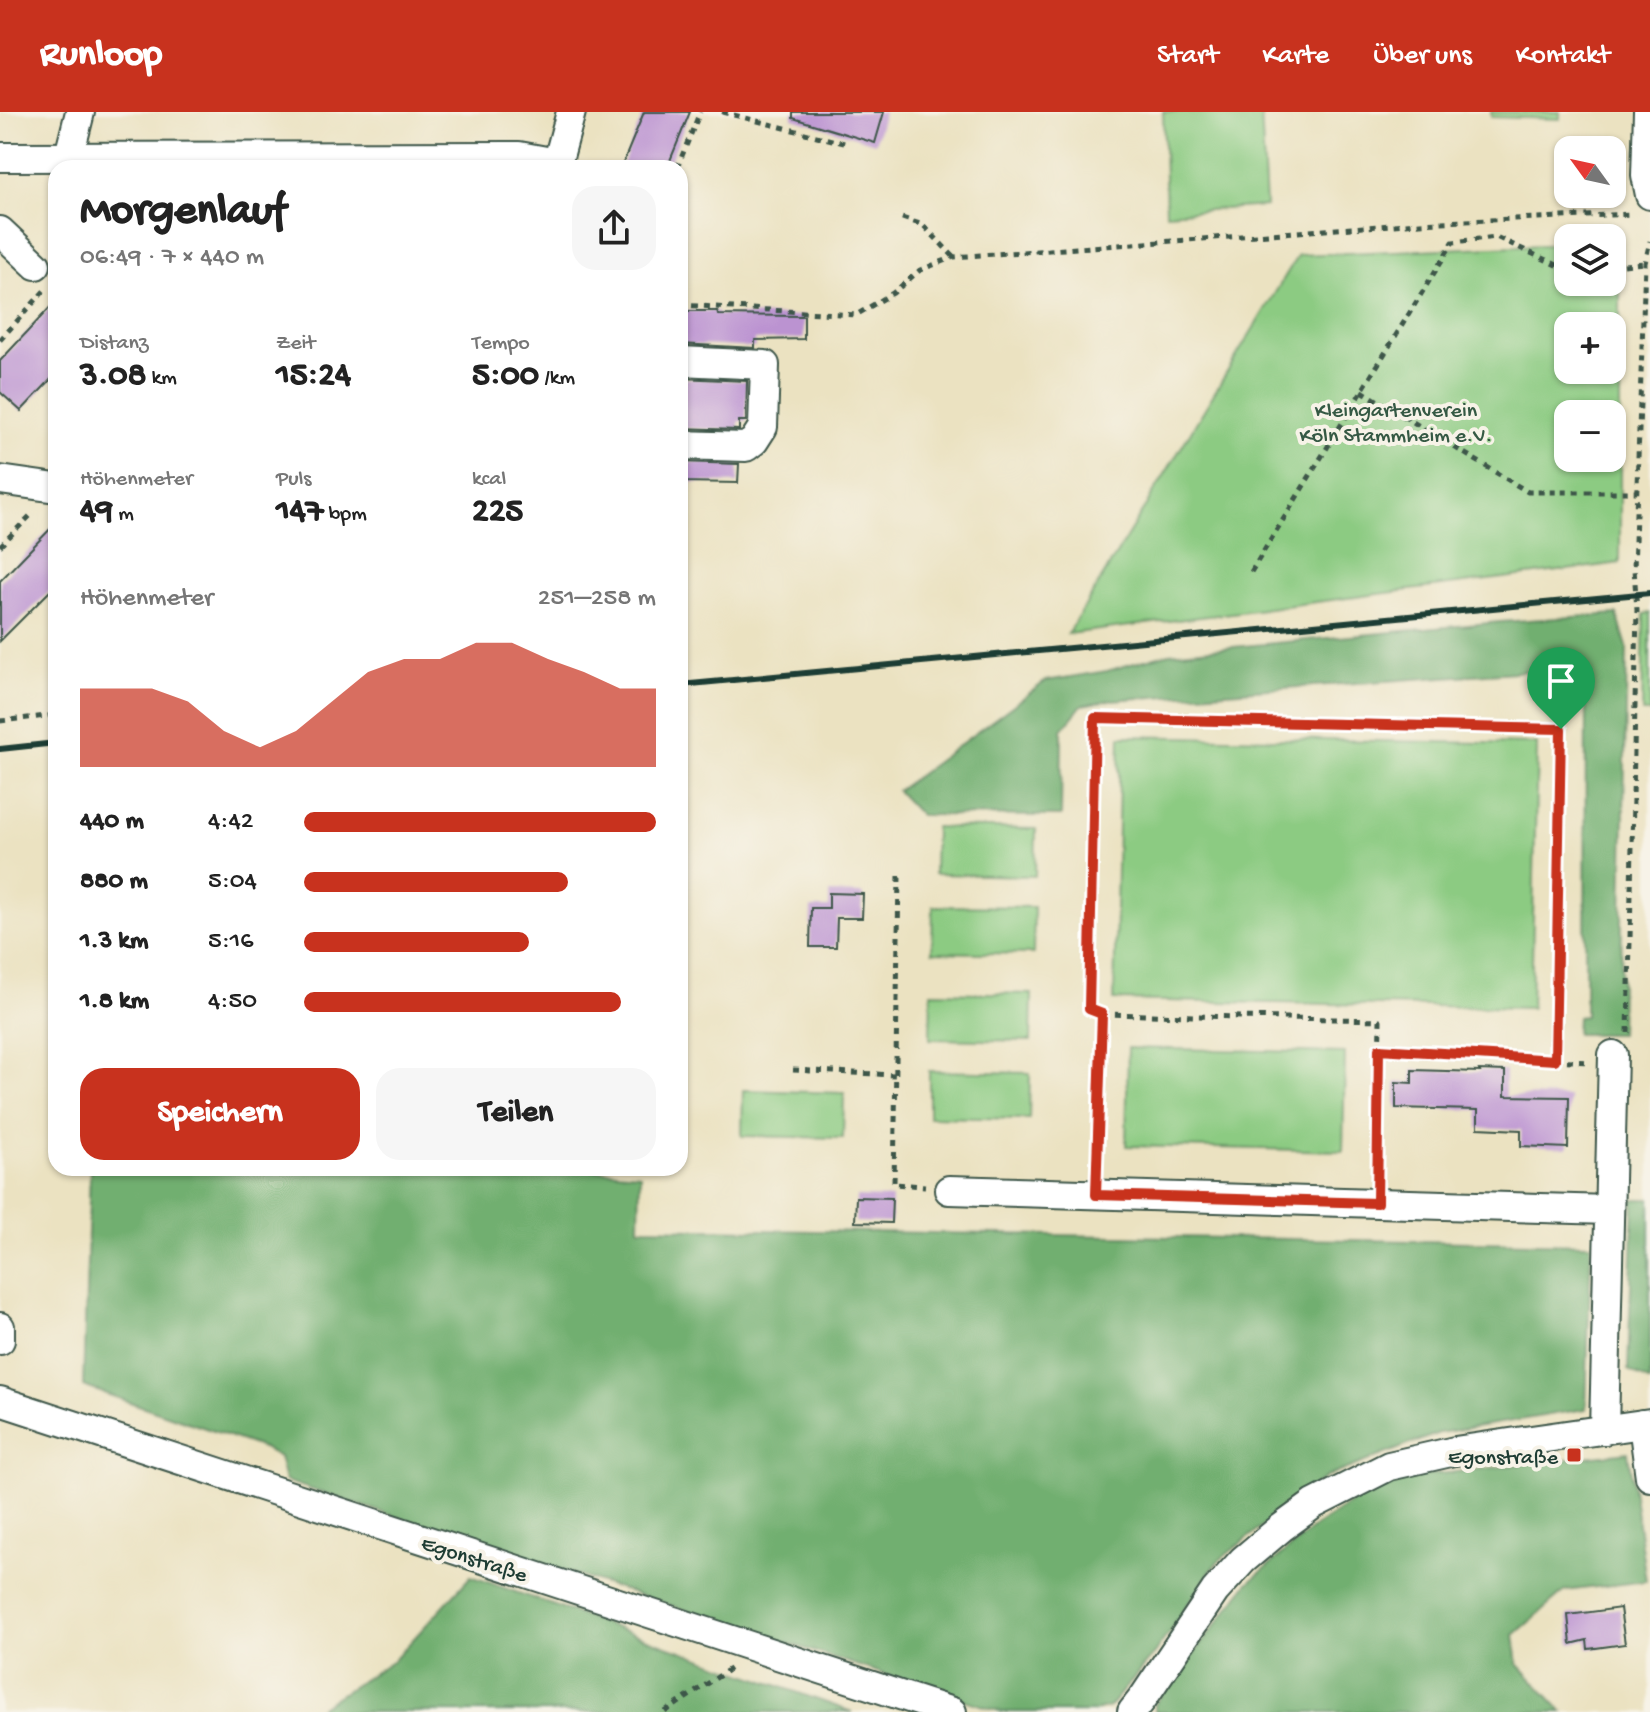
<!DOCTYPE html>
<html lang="de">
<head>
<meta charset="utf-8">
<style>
	:root { --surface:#fff; --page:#f6f6f6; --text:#222; --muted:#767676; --accent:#c8321e }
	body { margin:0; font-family:"Gochi Hand",sans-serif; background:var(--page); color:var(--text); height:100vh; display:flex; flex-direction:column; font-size:30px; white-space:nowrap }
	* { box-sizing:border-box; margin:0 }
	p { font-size:26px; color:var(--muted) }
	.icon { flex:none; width:44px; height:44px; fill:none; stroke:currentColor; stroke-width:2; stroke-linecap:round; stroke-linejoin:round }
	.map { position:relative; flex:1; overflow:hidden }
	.side { position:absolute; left:48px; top:48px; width:640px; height:1016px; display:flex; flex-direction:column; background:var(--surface); border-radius:24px; box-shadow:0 2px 6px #0004 }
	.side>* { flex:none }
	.needle { width:52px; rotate:303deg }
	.fabs { position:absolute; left:1554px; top:24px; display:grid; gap:16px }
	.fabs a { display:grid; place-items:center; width:72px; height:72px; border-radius:16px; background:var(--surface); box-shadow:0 2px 6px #0004; font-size:40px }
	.pin { position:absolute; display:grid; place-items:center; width:68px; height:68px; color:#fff; margin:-82px -34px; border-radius:50% 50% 50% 0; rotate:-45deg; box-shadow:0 0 8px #0007 }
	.pin .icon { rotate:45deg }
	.round { display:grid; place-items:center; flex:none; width:84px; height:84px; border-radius:24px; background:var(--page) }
	.summary { display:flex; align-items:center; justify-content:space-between; height:136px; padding:0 32px }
	h1 { font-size:44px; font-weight:700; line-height:60px }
	.stats { display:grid; grid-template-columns:repeat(3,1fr); gap:12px; height:136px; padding:8px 32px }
	.stats div { display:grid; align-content:center }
	.stats b { font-size:34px; font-weight:700 }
	.stats small { font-size:22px; font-weight:400 }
	.stats p { font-size:22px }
	.chart { height:224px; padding:16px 32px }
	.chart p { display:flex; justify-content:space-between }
	.chart svg { width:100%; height:144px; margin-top:8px; fill:var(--accent); opacity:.7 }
	.primary-button { display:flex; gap:16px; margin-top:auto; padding:16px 32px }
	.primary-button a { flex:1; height:92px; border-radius:24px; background:var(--accent); color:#fff; font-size:32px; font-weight:700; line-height:92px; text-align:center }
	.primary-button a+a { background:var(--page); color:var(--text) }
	ul { padding:0 32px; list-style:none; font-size:26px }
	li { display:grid; grid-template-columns:128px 96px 1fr; align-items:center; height:60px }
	li i { height:20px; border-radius:10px; background:var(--accent) }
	header { display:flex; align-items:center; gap:48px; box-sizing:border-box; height:112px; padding:0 40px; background:var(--accent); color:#fff }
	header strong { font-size:38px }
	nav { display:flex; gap:44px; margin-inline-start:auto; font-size:28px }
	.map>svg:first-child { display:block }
	.green { fill:#8ccb82; stroke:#56845b; stroke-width:2; fill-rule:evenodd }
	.forest { fill:#71af70; stroke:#487652; stroke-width:2 }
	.building { fill:#bb93d1 }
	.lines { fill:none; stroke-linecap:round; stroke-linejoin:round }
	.minor-casing { stroke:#3e5649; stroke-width:32 }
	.path { stroke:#3e5649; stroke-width:5; stroke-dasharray:6 6; stroke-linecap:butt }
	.minor { stroke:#fff; stroke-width:28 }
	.rail { stroke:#1f3d34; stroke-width:6 }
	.route-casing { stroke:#fff; stroke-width:16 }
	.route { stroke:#c8321e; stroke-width:10 }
	.poi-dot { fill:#c8321e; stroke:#f7f3e8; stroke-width:3 }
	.labels { text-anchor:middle; stroke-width:8; stroke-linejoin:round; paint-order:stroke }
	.park-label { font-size:22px; fill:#355944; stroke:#f7f3e8 }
	.poi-label { font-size:22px; fill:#1f3d34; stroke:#f7f3e8; text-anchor:end }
	.street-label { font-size:22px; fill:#1f3d34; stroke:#f7f3e8 }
</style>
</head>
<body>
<header>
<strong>Runloop</strong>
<nav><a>Start</a><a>Karte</a><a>Über uns</a><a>Kontakt</a></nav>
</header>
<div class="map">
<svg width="1650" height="1600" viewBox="0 0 1650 1600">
	<rect width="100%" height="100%" fill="#f7f3e8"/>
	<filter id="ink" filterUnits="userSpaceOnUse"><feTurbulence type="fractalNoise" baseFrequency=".0125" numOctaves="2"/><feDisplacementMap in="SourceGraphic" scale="16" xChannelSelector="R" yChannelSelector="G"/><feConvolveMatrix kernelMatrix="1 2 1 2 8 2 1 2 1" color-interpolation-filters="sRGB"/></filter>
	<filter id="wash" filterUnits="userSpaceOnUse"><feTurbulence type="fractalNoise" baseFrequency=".006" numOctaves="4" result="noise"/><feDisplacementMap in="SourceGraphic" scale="32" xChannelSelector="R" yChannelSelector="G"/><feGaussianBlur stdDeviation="1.8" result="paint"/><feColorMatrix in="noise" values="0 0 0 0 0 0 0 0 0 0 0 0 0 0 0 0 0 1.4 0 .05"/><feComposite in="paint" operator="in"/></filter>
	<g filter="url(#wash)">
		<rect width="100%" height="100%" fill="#ebe2c1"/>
		<!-- green -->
		<g class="green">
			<polygon points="1163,0 1261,0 1266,94 1166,101"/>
			<polygon points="1491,0 1560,0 1560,7 1491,5"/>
			<path d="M1612,130h8v321l-552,71 230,-379 270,-11v38h44zM1568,214h44v44h-44zM1568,302h44v44h-44z"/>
			<polygon points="1650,501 1650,601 1642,601 1644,502"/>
			<polygon points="1120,624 1537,632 1531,896 1114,888"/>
			<polygon points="935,715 1036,717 1035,764 934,762"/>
			<polygon points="933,794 1034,795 1033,842 932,840"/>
			<polygon points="931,880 1032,882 1031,929 930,927"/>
			<polygon points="1128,936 1345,941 1343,1039 1126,1034"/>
			<polygon points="929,959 1030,961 1029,1007 929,1005"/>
			<polygon points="743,978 844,981 843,1026 742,1024"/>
		</g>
		<!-- forest -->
		<g class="forest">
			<polygon points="1617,502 1627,535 1620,922 1576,922 1577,905 1585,904 1586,555 1111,588 1082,593 1062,618 1061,704 920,703 897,679 1046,569 1107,559 1169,541 1500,510"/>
			<polygon points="90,1056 261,1056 335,1058 352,1056 571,1056 640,1062 639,1116 1591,1132 1586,1297 1439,1321 1326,1365 1217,1450 1154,1542 1109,1595 1092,1600 1002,1600 285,1369 279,1345 263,1336 83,1274"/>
			<polygon points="1634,1087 1650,1087 1650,1270 1628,1258"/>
			<polygon points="1628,1340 1646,1469 1565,1479 1514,1523 1518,1552 1563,1600 1155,1600 1155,1592 1248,1471 1312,1417 1361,1384 1403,1366"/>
			<polygon points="471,1464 852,1600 313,1600 395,1547"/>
		</g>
		<g id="blocks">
			<!-- building -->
			<g class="building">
				<polygon points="644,0 690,0 667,56 621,56"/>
				<polygon points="793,0 884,0 875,31 793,6"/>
				<polygon points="56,189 56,262 21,299 0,280 0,249"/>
				<polygon points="680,199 717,199 718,203 804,204 804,227 755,228 755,236 680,232"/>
				<polygon points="680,266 747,269 746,309 739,309 739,318 680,316"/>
				<polygon points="680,350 739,352 738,371 680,370"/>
				<polygon points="56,411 56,473 0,529 0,469"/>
				<polygon points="829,781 863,782 862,806 837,806 836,835 810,835 811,796 829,796"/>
				<polygon points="1412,958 1480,960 1479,958 1505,959 1505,984 1569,985 1568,1036 1521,1034 1521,1018 1478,1016 1478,998 1396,996 1396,970 1412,971"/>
				<polygon points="856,1085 892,1086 891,1111 855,1110"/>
				<polygon points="1620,1496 1625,1532 1588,1537 1587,1528 1571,1532 1568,1503"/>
			</g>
		</g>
	</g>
	<g filter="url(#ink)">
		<use href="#blocks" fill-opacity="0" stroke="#3e5649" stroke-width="2"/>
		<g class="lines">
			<defs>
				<g id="minor">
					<polyline points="1648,0 1646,63 1650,83"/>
					<polyline points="69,44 80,0"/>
					<polyline points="0,45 519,44 557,51"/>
					<polyline points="556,56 571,0"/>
					<polyline points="0,119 36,153"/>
					<polyline points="680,249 765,253 763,315 754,329 746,335 680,333"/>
					<polyline points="0,368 56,376"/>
					<polyline points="949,1078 1609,1098"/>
					<polyline points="0,1215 0,1228"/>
					<polyline points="0,1289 952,1600"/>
					<polyline points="1643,1312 1650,1365"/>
					<polyline points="1604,1318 1613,943"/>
					<polyline points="1132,1600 1143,1586 1215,1479 1243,1448 1281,1416 1314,1392 1389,1354 1455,1339 1650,1311"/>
				</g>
			</defs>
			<!-- minor casing -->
			<use href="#minor" class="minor-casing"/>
			<!-- path -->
			<g class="path">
				<polyline points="722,0 848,32"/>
				<polyline points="677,56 700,0"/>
				<polyline points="902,106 923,113 954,145"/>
				<polyline points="1612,154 1645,151"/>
				<polyline points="680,193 856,203 893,181 920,158 954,145 1420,111 1633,102"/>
				<polyline points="0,228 45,178"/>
				<polyline points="1362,279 1528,380 1637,380"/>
				<polyline points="0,434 33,401"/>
				<polyline points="1251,460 1453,130 1496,125 1568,158"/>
				<polyline points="0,609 56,603"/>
				<polyline points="899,764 894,1072 925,1074"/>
				<polyline points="1102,902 1089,897 1095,606 1561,617 1555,948 1379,937"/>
				<polyline points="1628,921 1637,498 1634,457 1645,151 1650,129"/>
				<polyline points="1555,948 1588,950"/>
				<polyline points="793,958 895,963"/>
				<polyline points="1097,1057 1102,902 1380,908 1377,1066"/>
				<polyline points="665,1600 731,1556"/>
			</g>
			<!-- minor -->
			<use href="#minor" class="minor"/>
			<!-- rail -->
			<g class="rail">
				<polyline points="680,573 1650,481"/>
				<polyline points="0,637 56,631"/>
			</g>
		</g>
	</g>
	<g class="lines" filter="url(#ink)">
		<defs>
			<polygon id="route" points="1095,606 1561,617 1555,948 1379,937 1377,1091 1096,1083 1102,902 1089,897"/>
		</defs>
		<!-- route casing -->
		<use href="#route" class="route-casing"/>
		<!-- route -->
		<use href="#route" class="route"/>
	</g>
	<!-- markers -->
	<rect class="poi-dot" x="1566" y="1335" width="16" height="16" rx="4"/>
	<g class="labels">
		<!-- park labels -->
		<g class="park-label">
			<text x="1396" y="304">Kleingartenverein<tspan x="1396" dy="25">Köln Stammheim e.V.</tspan></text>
		</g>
		<!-- poi labels -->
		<g class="poi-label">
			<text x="1558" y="1351">Egonstraße</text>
		</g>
		<!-- street labels -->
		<g class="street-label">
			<text transform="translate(475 1445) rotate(18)" y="8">Egonstraße</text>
		</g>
	</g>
</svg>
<div class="fabs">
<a><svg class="needle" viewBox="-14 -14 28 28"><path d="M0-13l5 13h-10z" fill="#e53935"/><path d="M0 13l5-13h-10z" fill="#767676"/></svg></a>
<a><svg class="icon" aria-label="layers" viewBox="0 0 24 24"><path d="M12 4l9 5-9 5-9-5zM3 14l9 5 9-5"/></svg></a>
<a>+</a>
<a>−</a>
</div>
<div class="pin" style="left:1561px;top:617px;background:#1e9e55"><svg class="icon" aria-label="arrive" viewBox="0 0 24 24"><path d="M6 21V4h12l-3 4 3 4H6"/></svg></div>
<section class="side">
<div class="summary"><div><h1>Morgenlauf</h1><p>06:49 · 7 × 440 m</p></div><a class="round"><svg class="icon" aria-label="share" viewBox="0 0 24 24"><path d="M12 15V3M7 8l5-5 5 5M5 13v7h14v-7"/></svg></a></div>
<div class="stats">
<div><p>Distanz</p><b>3.08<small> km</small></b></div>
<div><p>Zeit</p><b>15:24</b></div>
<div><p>Tempo</p><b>5:00<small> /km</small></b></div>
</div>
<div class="stats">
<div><p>Höhenmeter</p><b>49<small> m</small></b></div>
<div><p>Puls</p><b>147<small> bpm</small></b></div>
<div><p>kcal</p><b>225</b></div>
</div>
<div class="chart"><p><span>Höhenmeter</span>251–258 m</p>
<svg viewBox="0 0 160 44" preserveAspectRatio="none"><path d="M0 44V20L10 20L20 20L30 24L40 33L50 38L60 33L70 24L80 15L90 11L100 11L110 6L120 6L130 11L140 15L150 20L160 20V44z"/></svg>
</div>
<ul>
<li><b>440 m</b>4:42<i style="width:100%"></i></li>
<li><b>880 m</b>5:04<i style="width:75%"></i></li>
<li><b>1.3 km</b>5:16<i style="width:64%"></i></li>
<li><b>1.8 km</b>4:50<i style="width:90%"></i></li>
</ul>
<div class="primary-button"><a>Speichern</a><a>Teilen</a></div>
</section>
</div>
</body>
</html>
